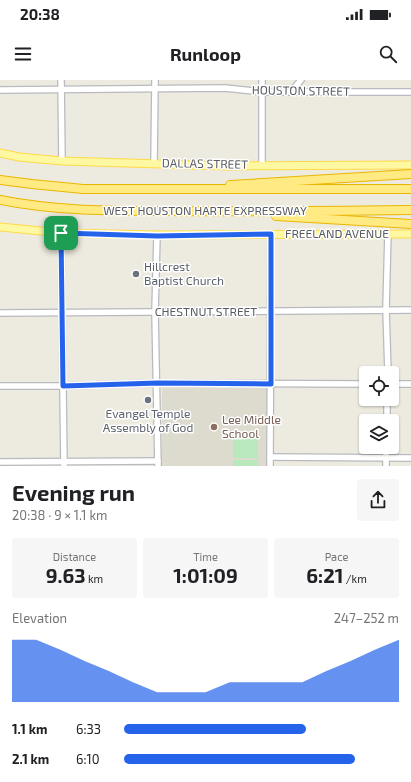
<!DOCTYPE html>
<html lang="en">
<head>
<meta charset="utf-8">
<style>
	:root { --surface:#fff; --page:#f6f6f6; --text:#202124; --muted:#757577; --accent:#2563eb }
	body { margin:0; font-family:"Exo 2",sans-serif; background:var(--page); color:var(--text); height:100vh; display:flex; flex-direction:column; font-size:15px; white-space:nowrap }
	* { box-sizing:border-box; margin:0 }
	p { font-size:13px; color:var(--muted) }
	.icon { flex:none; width:22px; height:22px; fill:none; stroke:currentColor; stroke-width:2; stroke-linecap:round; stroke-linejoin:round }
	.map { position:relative; height:386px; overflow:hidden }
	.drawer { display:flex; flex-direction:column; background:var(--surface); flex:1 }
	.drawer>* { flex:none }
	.controls { position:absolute; left:359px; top:286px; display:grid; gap:8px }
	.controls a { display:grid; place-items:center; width:40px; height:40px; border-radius:4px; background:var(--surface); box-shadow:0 1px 3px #0004; font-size:20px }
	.pin { position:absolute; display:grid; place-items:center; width:34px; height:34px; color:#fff; margin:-17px; border-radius:8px; box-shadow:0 2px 6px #0006 }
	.round { display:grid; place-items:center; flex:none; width:42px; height:42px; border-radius:4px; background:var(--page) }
	.overview { display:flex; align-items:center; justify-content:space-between; height:68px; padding:0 12px }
	h1 { font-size:22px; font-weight:700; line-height:30px }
	.stats { display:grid; grid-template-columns:repeat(3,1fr); gap:6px; height:68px; padding:4px 12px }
	.stats div { display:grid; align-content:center; border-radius:4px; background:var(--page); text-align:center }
	.stats b { font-size:20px; font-weight:700 }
	.stats small { font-size:11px; font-weight:400 }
	.stats p { font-size:11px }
	.chart { height:112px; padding:8px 12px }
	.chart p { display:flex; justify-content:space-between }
	.chart svg { width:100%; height:72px; margin-top:4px; fill:var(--accent); opacity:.7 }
	ul { padding:0 12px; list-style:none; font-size:13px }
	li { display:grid; grid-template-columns:64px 48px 1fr; align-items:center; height:30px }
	li i { height:10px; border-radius:5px; background:var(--accent) }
	.status { display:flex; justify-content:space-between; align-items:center; height:28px; padding:0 20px; background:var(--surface); direction:ltr }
	.status svg { height:11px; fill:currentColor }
	header { display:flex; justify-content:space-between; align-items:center; height:52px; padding:0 12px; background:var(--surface); font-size:18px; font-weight:700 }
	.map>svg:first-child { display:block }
	.education { fill:#dddbce }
	.green { fill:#b8e8bc }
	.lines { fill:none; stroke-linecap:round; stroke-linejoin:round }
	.minor-casing { stroke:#b8bac0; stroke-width:8 }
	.major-casing { stroke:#ffda46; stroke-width:9 }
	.highway-casing { stroke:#ecb600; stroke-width:10 }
	.minor { stroke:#fff; stroke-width:5.5 }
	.major { stroke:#fff8a2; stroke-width:7 }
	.highway { stroke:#ffea84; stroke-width:8 }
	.route-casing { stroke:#fff; stroke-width:8 }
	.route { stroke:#2563eb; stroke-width:5 }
	.worship-dot { fill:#6b7280; stroke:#fff; stroke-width:1.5 }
	.education-dot { fill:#8d6e63; stroke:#fff; stroke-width:1.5 }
	.labels { text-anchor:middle; stroke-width:3; stroke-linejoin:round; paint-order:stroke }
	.street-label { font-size:12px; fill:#585c62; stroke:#fff }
	.worship-label { font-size:12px; fill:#5b616d; stroke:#fff; text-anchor:start }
	.education-label { font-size:12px; fill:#785e54; stroke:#fff; text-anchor:start }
</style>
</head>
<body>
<div class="status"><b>20:38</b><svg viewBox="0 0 49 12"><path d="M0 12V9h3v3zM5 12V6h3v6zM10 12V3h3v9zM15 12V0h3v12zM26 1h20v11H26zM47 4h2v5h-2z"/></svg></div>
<header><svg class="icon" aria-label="menu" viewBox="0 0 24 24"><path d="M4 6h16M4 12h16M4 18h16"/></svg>Runloop<svg class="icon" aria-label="search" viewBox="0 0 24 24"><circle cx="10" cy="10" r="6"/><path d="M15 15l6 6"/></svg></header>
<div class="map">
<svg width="411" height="386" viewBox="0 0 411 386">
	<rect width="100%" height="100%" fill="#edebdf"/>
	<!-- education -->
	<polygon class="education" points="267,307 266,386 162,386 162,308"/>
	<!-- green -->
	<g class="green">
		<rect x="233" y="353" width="25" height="25"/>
		<rect x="233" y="380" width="25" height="6"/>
	</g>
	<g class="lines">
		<defs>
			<g id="minor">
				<polyline points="61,0 62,81"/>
				<polyline points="262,0 262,86"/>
				<polyline points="0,10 225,8 262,12 411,12"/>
				<polyline points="291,12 301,0"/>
				<polyline points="154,83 155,0"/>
				<polyline points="61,153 64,386"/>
				<polyline points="157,155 155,232 158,386"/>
				<polyline points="0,233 411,230"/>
				<polyline points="388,293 386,229 388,153"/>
				<polyline points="392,304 411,304"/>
				<polyline points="0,306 63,306 158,303 366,304"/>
				<polyline points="387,341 387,319"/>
				<polyline points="270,377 411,378"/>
				<polyline points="0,382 158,381"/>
				<polyline points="270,386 271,154"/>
				<polyline points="386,386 386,367"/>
			</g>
			<g id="major">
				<polyline points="0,73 19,77 62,81 226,86 411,85"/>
				<polyline points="0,147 61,153 157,155 411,154"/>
			</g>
			<g id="highway">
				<polyline points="0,100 32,104 83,109 411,109"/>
				<polyline points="230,105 411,94"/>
				<path d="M0,120c55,11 110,11 166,11 82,1 163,0 245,-1"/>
				<polyline points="276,136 411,144"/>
			</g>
		</defs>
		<!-- minor casing -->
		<use href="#minor" class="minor-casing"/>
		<!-- major casing -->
		<use href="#major" class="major-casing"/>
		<!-- highway casing -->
		<use href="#highway" class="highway-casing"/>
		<!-- minor -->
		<use href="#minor" class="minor"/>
		<!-- major -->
		<use href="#major" class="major"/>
		<!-- highway -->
		<use href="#highway" class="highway"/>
	</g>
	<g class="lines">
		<defs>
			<polygon id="route" points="61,153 157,156 271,154 271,304 158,303 63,306"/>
		</defs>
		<!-- route casing -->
		<use href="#route" class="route-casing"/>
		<!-- route -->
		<use href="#route" class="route"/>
	</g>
	<!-- markers -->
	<g class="worship-dot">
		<circle cx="136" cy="194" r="4"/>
		<circle cx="148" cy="320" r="4"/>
	</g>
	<circle class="education-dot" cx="214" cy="347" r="4"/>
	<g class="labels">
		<!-- street labels -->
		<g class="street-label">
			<text transform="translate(301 11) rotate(1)" y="4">HOUSTON STREET</text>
			<text transform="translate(205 84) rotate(1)" y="4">DALLAS STREET</text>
			<text x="205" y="135">WEST HOUSTON HARTE EXPRESSWAY</text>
			<text x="337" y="158">FREELAND AVENUE</text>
			<text x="206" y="236">CHESTNUT STREET</text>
		</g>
		<!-- worship labels -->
		<g class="worship-label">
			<text x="144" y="191">Hillcrest<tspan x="144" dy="14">Baptist Church</tspan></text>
			<text x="148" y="338" text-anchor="middle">Evangel Temple<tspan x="148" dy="14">Assembly of God</tspan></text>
		</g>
		<!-- education labels -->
		<g class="education-label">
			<text x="222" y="344">Lee Middle<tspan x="222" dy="14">School</tspan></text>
		</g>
	</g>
</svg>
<div class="controls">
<a><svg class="icon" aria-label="locate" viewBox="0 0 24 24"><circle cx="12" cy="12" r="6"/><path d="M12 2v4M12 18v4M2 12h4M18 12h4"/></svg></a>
<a><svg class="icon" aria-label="layers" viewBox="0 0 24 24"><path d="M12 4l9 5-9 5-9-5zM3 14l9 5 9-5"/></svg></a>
</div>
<div class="pin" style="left:61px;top:153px;background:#1e9e55"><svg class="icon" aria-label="arrive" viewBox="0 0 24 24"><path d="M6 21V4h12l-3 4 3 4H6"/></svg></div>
</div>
<section class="drawer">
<div class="overview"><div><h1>Evening run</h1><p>20:38 · 9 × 1.1 km</p></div><a class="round"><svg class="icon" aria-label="share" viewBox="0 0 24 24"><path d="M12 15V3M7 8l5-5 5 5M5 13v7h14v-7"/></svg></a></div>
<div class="stats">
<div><p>Distance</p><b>9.63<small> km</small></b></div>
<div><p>Time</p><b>1:01:09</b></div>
<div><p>Pace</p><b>6:21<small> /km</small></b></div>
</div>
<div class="chart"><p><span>Elevation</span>247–252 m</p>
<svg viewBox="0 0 160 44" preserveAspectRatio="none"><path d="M0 44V6L10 6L20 12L30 19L40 25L50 32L60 38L70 38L80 38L90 32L100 32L110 32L120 32L130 25L140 19L150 12L160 6V44z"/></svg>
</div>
<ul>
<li><b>1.1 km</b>6:33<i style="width:66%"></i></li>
<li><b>2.1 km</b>6:10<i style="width:84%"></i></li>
</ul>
</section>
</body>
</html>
